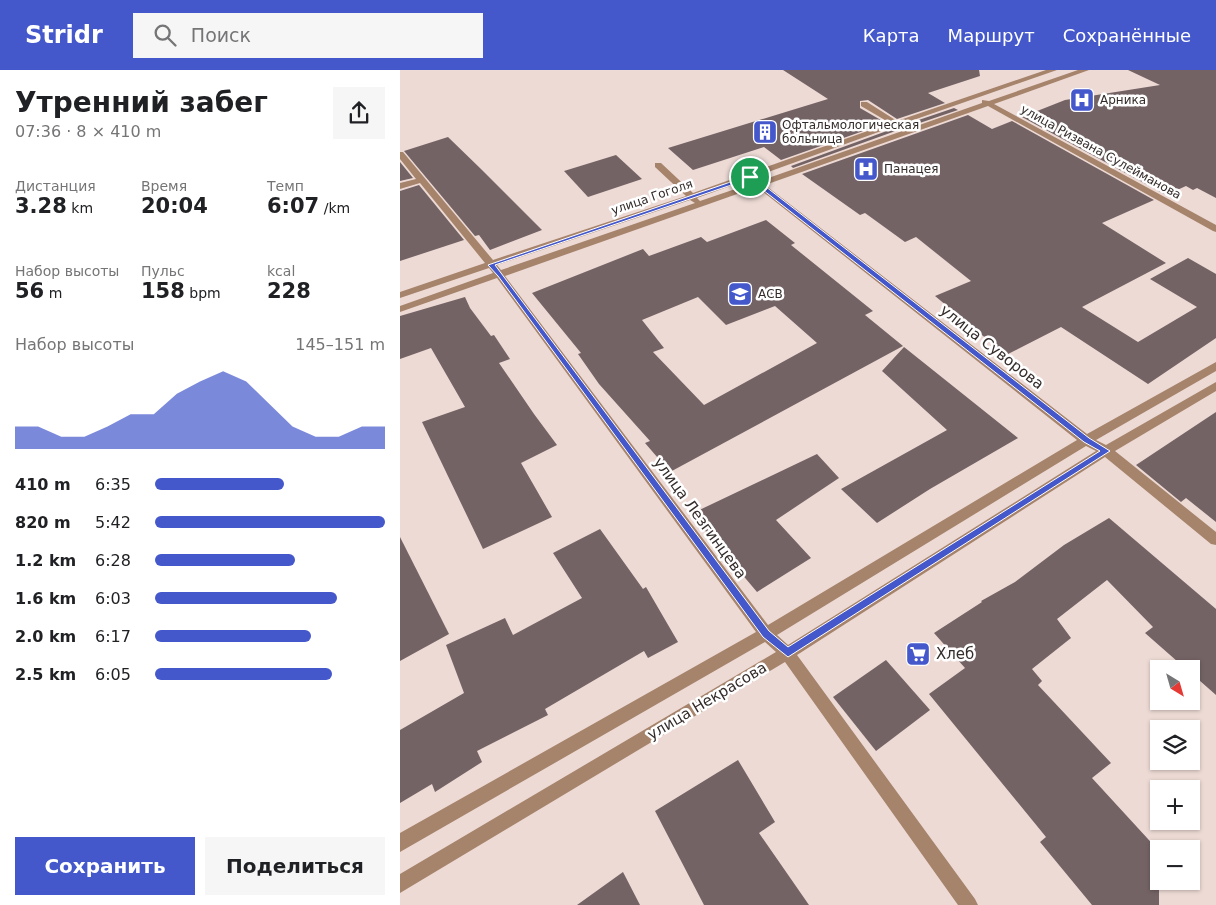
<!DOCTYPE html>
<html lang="ru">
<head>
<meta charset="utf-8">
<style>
	:root { --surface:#fff; --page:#f6f6f6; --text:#202124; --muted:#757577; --accent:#4458cc }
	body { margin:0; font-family:"DejaVu Sans",sans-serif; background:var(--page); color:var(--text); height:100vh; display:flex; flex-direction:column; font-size:19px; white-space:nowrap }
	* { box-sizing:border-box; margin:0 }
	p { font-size:16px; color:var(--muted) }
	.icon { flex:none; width:28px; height:28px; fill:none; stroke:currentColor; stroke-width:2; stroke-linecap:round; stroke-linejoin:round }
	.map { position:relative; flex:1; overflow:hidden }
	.drawer { display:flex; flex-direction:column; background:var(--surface); width:400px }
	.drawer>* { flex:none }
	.needle { width:32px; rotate:143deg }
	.buttons { position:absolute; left:750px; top:590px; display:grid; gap:10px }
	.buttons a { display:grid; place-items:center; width:50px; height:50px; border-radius:0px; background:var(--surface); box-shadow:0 1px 4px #0004; font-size:25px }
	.pin { position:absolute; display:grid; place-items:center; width:42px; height:42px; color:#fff; margin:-21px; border:2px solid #fff; border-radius:50%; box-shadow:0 1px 5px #0007 }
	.round { display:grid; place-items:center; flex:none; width:52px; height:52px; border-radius:0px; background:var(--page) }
	.summary { display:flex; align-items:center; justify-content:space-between; height:85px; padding:0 15px }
	h1 { font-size:28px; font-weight:700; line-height:38px }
	.figures { display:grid; grid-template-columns:repeat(3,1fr); gap:8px; height:85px; padding:5px 15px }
	.figures div { display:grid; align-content:center }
	.figures b { font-size:21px; font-weight:700 }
	.figures small { font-size:14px; font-weight:400 }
	.figures p { font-size:14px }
	.chart { height:140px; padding:10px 15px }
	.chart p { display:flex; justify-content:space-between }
	.chart svg { width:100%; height:90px; margin-top:5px; fill:var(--accent); opacity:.7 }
	.cta { display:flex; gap:10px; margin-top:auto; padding:10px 15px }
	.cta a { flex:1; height:58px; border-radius:0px; background:var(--accent); color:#fff; font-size:20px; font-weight:700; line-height:58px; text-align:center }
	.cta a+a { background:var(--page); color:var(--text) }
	ul { padding:0 15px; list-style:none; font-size:16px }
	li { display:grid; grid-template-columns:80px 60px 1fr; align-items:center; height:38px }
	li i { height:12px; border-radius:6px; background:var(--accent) }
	header { display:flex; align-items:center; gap:30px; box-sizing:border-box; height:70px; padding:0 25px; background:var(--accent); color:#fff }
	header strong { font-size:24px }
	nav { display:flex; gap:28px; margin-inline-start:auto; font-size:18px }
	.search { width:350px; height:45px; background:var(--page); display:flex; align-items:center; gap:12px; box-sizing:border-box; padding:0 18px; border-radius:0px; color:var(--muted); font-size:19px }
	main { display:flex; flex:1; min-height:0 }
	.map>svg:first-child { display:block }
	.building { fill:#746365; fill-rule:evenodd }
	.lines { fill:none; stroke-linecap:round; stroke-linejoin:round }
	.minor { fill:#a6836b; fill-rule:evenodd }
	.route { fill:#4458cc; stroke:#fff; fill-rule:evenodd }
	.labels { text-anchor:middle; stroke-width:5; stroke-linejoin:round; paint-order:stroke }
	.far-poi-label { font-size:12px; fill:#332c2a; stroke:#fff; text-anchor:start }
	.far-street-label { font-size:12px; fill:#332c2a; stroke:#fff }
	.street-label { font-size:15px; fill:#332c2a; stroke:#fff }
	.poi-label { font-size:15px; fill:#332c2a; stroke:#fff; text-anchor:start }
</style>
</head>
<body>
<header>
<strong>Stridr</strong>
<div class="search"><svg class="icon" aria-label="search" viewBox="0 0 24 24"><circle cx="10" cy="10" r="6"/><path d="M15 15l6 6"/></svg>Поиск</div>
<nav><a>Карта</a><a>Маршрут</a><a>Сохранённые</a></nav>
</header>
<main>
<section class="drawer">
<div class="summary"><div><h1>Утренний забег</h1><p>07:36 · 8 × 410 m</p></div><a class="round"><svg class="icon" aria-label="share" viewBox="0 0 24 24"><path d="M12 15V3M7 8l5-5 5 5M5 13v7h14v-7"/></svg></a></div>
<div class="figures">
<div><p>Дистанция</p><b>3.28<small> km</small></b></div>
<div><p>Время</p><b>20:04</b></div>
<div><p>Темп</p><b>6:07<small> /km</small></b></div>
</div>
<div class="figures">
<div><p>Набор высоты</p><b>56<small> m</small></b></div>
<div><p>Пульс</p><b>158<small> bpm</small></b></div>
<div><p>kcal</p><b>228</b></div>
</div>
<div class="chart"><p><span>Набор высоты</span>145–151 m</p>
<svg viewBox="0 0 160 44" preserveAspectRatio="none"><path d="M0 44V33L10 33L20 38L30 38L40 33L50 27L60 27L70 17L80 11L90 6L100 11L110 22L120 33L130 38L140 38L150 33L160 33V44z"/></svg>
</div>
<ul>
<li><b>410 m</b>6:35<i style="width:56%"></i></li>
<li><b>820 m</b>5:42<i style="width:100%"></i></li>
<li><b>1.2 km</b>6:28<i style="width:61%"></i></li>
<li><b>1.6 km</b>6:03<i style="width:79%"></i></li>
<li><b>2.0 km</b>6:17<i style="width:68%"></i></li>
<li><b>2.5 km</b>6:05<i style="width:77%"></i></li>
</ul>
<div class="cta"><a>Сохранить</a><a>Поделиться</a></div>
</section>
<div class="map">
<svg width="816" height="835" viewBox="0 0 816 835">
	<rect width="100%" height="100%" fill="#eddad5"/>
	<!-- building -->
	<g class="building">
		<polygon points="383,0 579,0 580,6 528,23 545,33 497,49 468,30 460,31 460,38 486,53 381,90 364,77 293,100 268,78 428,29"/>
		<polygon points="728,0 816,0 816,128 797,118 793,120 786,116 766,125 622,47 665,30 760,15"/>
		<polygon points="554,38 558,40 505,58 504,55"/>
		<polygon points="568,45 592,59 612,51 754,130 702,153 766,193 682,237 738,272 797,237 750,209 788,188 816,204 816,268 748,314 661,257 606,285 535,226 571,211 516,167 505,172 465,143 460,145 402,104"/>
		<polygon points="495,58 501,59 393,98 391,96"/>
		<polygon points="48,67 82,100 142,160 90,180 79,165 75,166 4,81"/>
		<polygon points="216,85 242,109 188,127 164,101"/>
		<polygon points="0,92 13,108 0,111"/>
		<polygon points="19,115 64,170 0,191 0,121"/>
		<path d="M366,150l29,23 -4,2 82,66 -8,4 38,31 -233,126 -25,-29 5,-2 -51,-57 -21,-30 3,-1 -49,-60 111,-44 6,7 52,-19 6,5zM298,227l28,28 49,-19 42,37 -113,62 -51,-53 11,-4 -22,-28z"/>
		<polygon points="65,227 70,238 91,266 94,265 110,289 99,293 134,344 157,375 121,393 152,447 83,479 22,352 65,337 31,278 0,289 0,246"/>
		<polygon points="504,277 618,368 530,419 477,453 441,419 547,360 482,301"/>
		<polygon points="816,342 816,452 786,428 781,432 736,395"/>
		<polygon points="417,384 439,408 376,450 411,488 357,522 291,444"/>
		<polygon points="709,448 816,539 816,625 791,603 791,599 786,599 745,563 753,557 707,510 657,549 671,568 632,599 642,611 638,615 711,693 692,708 759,781 759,835 692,835 640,772 646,767 529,624 565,598 534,563 582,532 581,531 615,512 664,475"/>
		<polygon points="200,459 243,519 246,517 278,572 248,588 244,581 145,639 148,645 77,681 82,692 35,722 32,714 0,733 0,660 64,623 46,575 105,548 113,565 182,528 153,483"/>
		<polygon points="0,467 49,564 0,591"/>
		<polygon points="486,590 530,640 476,681 433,627"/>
		<polygon points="338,690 375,752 359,763 409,835 304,835 255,741"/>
		<polygon points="223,802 240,835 177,835"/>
	</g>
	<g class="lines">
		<!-- minor -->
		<path class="minor" d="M646,0h11l-155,54 1,4 -8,-2 -198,72 3,3 53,-18v-3l7,1 222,-78v-3l7,1 89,-31h11l-95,34 222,121v7l-3,-1 -225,-125 -223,79 322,249 129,-72v9l-120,69 10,5 110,-63v9l-101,60 101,81v13l-5,-1 -106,-87 -308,198 178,244 3,6h-20l-173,-243 -385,231v-19l376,-222 -11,-10 -365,210v-19l356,-201 -259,-354 -97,34v-6l93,-33 -4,-5 -89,30v-6l85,-29 -65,-80 -20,6v-6l16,-4 -16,-20v-7h3l90,108 193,-64 -31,-29v-4h6l32,30 197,-70 -29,-17v-4h6l30,19zM357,117l320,253 -309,185 -263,-349zM290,130l5,3 -194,67 -4,-5zM686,376l10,5 -308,194 -11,-10z"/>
	</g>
	<!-- route -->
	<path class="route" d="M348,106h4l337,262 21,13 -322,206 -25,-20 -265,-361 -10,-11zM349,109l335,263 16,9 -312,196 -19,-16 -274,-366z"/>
	<!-- icons -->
	<defs>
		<symbol id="hospital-square" viewBox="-11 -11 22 22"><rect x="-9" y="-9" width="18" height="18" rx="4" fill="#4458cc" stroke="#fff"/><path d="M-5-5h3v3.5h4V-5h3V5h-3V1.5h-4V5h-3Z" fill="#fff"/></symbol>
		<symbol id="building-square" viewBox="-11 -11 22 22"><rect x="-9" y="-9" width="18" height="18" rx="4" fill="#4458cc" stroke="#fff"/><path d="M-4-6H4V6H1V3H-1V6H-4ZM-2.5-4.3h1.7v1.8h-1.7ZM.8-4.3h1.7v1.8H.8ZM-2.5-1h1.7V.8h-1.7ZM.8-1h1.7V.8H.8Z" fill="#fff"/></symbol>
		<symbol id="school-square" viewBox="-11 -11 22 22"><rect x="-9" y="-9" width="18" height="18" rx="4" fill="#4458cc" stroke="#fff"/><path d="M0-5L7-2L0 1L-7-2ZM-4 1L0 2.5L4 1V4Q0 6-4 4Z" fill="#fff"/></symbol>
		<symbol id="supermarket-square" viewBox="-11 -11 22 22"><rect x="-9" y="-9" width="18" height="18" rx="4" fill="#4458cc" stroke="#fff"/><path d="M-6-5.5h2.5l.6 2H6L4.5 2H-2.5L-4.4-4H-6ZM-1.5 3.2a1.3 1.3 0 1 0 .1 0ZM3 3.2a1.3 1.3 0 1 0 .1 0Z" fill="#fff"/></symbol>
	</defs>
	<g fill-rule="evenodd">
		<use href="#hospital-square" x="668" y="16" width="28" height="28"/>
		<use href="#building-square" x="351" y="48" width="28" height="28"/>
		<use href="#hospital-square" x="452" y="85" width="28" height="28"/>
		<use href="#school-square" x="326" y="210" width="28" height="28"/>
		<use href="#supermarket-square" x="504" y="570" width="28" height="28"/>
	</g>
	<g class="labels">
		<!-- far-poi labels -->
		<g class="far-poi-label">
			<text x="700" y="34">Арника</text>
			<text x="382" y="59">Офтальмологическая<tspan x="382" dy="14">больница</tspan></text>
			<text x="484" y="103">Панацея</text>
			<text x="358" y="228">АCB</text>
		</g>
		<!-- far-street labels -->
		<g class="far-street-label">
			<text transform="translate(701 82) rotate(29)" y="4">улица Ризвана Сулейманова</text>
			<text transform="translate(252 127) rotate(-19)" y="4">улица Гоголя</text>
		</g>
		<!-- street labels -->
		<g class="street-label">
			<text transform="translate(592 277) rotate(38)" y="5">улица Суворова</text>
			<text transform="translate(300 448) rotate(54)" y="5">улица Лезгинцева</text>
			<text transform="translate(307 631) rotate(-31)" y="5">улица Некрасова</text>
		</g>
		<!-- poi labels -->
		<g class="poi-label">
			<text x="536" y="589">Хлеб</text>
		</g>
	</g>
</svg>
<div class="buttons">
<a><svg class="needle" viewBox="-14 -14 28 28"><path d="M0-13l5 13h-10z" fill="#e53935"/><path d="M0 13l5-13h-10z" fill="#757577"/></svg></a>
<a><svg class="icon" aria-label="layers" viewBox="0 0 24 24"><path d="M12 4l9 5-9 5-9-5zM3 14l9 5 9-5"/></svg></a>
<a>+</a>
<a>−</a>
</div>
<div class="pin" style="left:350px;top:107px;background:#1e9e55"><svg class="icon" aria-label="arrive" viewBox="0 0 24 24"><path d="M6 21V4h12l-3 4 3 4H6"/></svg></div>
</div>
</main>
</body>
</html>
